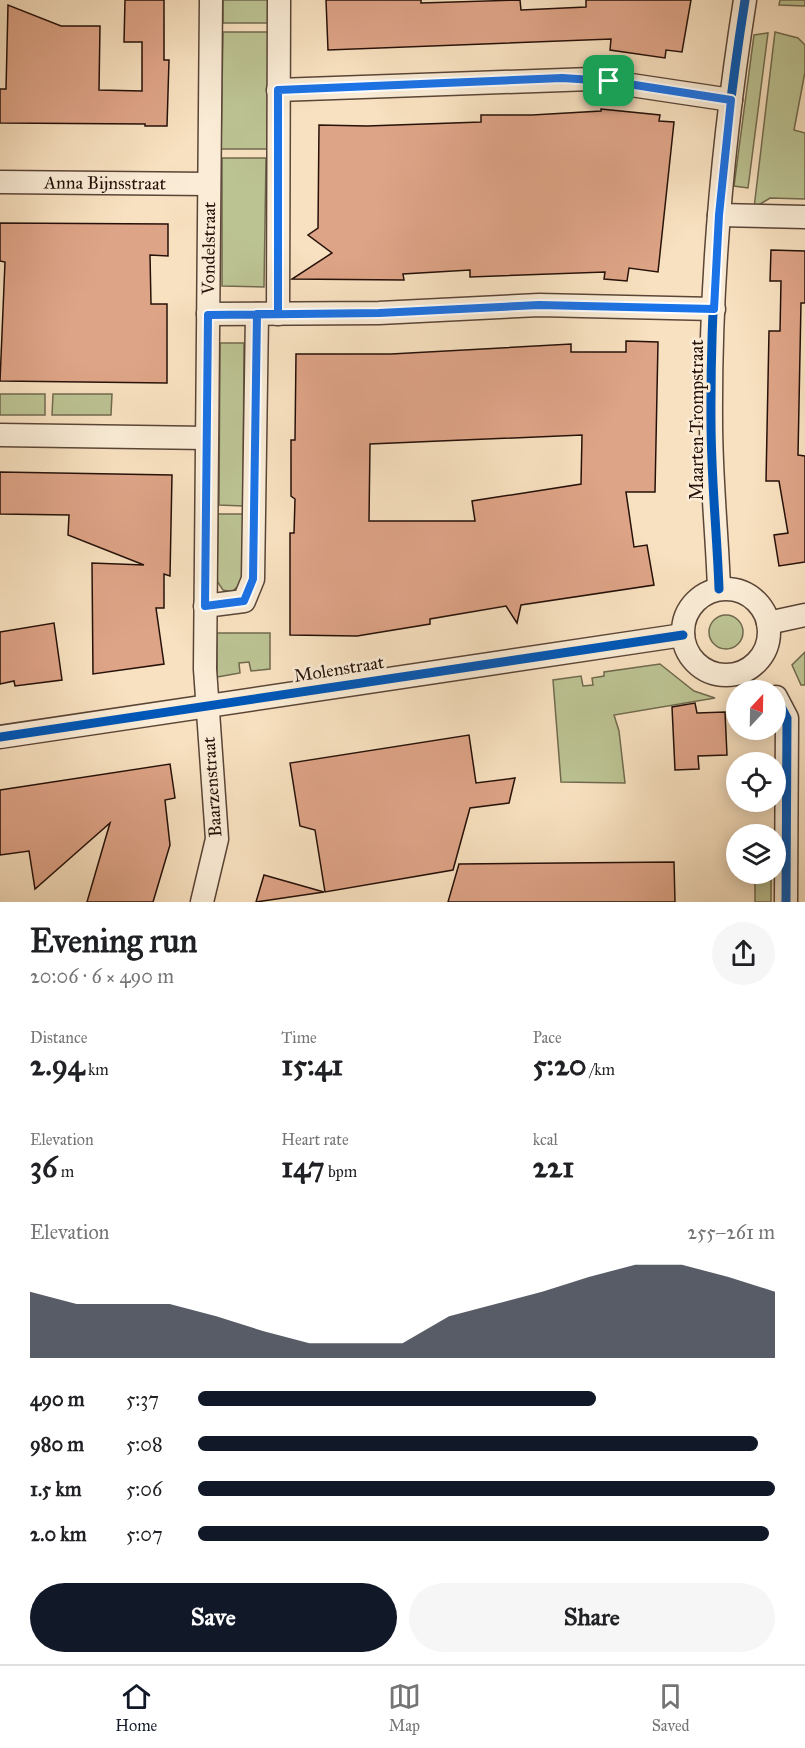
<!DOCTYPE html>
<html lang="en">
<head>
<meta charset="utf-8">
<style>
	:root { --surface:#fff; --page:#f6f6f6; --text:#202124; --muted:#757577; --line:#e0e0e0; --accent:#111827 }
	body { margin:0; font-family:"IM FELL Great Primer",serif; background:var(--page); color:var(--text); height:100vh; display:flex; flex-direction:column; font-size:22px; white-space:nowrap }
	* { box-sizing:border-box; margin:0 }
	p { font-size:20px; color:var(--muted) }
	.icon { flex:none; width:33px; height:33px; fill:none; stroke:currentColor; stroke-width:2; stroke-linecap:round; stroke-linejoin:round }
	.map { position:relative; height:902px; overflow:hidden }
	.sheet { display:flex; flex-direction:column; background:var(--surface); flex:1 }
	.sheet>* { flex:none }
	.needle { width:39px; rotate:22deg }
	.controls { position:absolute; left:726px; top:680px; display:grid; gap:12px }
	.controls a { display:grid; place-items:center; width:60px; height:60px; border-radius:50%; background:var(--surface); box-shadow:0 3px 15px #0003; font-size:30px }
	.pin { position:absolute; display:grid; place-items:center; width:51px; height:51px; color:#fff; margin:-26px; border-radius:12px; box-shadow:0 3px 9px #0006 }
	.round { display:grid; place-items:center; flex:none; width:63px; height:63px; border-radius:32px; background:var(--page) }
	.head { display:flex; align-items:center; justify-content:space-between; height:102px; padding:0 30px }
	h1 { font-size:33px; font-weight:700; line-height:45px }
	.stats { display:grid; grid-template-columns:repeat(3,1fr); gap:9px; height:102px; padding:6px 30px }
	.stats div { display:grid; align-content:center }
	.stats b { font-size:30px; font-weight:700 }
	.stats small { font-size:16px; font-weight:400 }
	.stats p { font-size:16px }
	.chart { height:168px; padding:12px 30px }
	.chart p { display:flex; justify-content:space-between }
	.chart svg { width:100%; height:108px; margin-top:6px; fill:var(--accent); opacity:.7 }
	.button { display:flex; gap:12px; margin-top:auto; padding:12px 30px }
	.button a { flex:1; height:69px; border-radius:36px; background:var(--accent); color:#fff; font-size:24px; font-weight:700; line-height:69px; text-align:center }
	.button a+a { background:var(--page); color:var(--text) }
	ul { padding:0 30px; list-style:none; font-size:20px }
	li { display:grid; grid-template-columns:96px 72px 1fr; align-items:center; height:45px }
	li i { height:15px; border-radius:8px; background:var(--accent) }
	.tab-bar { display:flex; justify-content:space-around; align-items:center; height:84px; border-top:2px solid var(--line); background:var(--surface); font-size:16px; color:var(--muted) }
	.tab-bar a { display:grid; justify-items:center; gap:3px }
	.tab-bar .selected { color:var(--accent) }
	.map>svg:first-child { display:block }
	.green { fill:#bcc393; stroke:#706a4e; stroke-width:1.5 }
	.building { fill:#dea487; stroke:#251109; stroke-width:1.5; fill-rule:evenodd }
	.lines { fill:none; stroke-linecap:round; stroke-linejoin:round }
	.street-casing { stroke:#5a4537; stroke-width:25 }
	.street { stroke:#faecd6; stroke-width:22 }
	.cycleway-casing { stroke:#faecd6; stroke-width:13 }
	.cycleway { stroke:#0057b8; stroke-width:9 }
	.route-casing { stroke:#fff; stroke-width:12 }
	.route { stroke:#1a73e8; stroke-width:8 }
	.labels { text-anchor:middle; stroke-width:5; stroke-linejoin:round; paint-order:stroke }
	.street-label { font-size:18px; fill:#251109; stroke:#faecd6 }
</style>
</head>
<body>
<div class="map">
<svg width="805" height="902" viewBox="0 0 805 902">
	<rect width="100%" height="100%" fill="#f8e1c0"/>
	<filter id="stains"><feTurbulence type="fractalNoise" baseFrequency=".00333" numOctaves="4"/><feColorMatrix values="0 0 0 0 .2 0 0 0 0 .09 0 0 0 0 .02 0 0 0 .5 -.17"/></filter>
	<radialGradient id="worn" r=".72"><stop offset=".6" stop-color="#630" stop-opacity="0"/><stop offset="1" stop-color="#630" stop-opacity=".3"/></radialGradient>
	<!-- green -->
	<g class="green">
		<rect x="223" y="0" width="45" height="23"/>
		<polygon points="780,0 805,0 805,6 779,5"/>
		<polygon points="223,32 268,32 267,149 221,149"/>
		<polygon points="775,32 798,38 805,45 805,72 794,130 805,133 805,199 770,198 754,208"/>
		<polygon points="768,33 748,188 734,186 754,35"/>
		<polygon points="222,158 266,158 264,287 222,286"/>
		<polygon points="220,343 244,343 244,345 243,506 219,505"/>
		<rect x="0" y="394" width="45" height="21"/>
		<polygon points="53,394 112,394 111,415 52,415"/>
		<polygon points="218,514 243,514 243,581 232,592 223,590 217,581"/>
		<circle cx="726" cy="632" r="17"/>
		<polygon points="217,633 270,633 270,669 251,671 249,662 239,663 240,673 217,677"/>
		<polygon points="805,652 805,685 801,685 792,665"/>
		<polygon points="660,664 694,691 715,698 614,715 619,731 625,783 561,782 553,680 581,676 583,686 593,685 592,678 604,676 604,672"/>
		<polygon points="771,873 771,902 755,902 755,874"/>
	</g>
	<!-- building -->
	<g class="building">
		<polygon points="125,0 164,0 164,60 169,60 167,126 145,126 145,124 0,123 0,89 6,89 8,5 61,26 100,26 99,90 142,91 142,42 124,42"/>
		<polygon points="326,0 421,0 421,3 520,0 521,10 586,7 586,0 691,0 682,52 666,50 665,58 610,50 611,39 328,50"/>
		<polygon points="601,109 660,115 659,121 674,122 658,272 629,268 627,281 604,279 605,272 470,277 470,270 403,274 404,280 292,279 332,253 308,235 318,228 319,125 367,126 481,122 481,115 532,115 601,111"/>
		<polygon points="0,223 168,224 168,256 150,255 151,304 167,304 167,383 0,381 5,262 0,261"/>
		<polygon points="771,250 805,251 805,303 801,303 798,455 805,456 805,562 779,566 774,535 788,533 779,481 766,481 769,331 780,331 781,281 770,281"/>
		<path d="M626,341l32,1 -3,150h-29l8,55 13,-2 7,40 -133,20 -4,18 -11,-17 -76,13v5l-73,12 -67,-1v-102h4l1,-34 -4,-3v-56h4l1,-86h95l180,-10v8h55zM582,435l-1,49 -109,17 3,20h-106l1,-77z"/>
		<polygon points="0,472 172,475 170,576 164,574 164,608 156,608 164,664 93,674 92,563 144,565 68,535 69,515 0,514"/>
		<polygon points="54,623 62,680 15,686 14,681 0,684 0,632"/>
		<polygon points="695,703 697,713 725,712 727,755 698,756 699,769 675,770 672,707"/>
		<polygon points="469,735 476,783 515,778 509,803 470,808 453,870 325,892 315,830 300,826 290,763"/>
		<polygon points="170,764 175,798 165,800 170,845 153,902 87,902 110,823 35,889 29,851 0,855 0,790"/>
		<polygon points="674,862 675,902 448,902 459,864"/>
		<polygon points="264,875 324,892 256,902"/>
	</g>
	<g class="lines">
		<defs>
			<g id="street">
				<polyline points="278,90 591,79 731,100"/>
				<path id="s1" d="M0,182l209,2"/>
				<polyline points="719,215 805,217"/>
				<polyline points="208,314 379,313 539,305 714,309"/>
				<polyline points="278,314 279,0"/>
				<polyline points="0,435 207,438"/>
				<path d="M719,589c-2,-56 -8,-111 -8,-168 -1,-141 12,-282 34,-421"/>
				<circle cx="726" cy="632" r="43"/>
				<polyline points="205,606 244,601 253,579 257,314"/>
				<polyline points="768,623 805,615"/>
				<polyline points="776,697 787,718 786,902"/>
				<polyline points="0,737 683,635"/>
				<path id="s2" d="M202,902l15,-63 -12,-170 6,-669"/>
			</g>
		</defs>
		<!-- street casing -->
		<use href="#street" class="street-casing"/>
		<!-- street -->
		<use href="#street" class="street"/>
		<defs>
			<g id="cycleway">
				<path d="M719,589c-2,-56 -8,-111 -8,-168 -1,-141 12,-282 34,-421"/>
				<polyline points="776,697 787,718 786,902"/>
				<polyline points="0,737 683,635"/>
			</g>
		</defs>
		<!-- cycleway casing -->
		<use href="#cycleway" class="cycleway-casing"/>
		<!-- cycleway -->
		<use href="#cycleway" class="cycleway"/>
	</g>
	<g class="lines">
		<defs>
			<polyline id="route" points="609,81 562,78 278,90 278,314 257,314 253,579 244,601 205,606 208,315 379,313 539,305 714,309 719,215 731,100 609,81"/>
		</defs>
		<!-- route casing -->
		<use href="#route" class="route-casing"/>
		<!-- route -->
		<use href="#route" class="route"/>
	</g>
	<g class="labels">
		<!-- street labels -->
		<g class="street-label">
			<text dy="6" stroke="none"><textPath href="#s1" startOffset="105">Anna Bijnsstraat</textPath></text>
			<text dy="6" stroke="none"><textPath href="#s2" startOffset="656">Vondelstraat</textPath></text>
			<text transform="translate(697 420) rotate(-90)" y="6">Maarten Trompstraat</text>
			<text transform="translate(339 669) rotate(-9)" y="6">Molenstraat</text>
			<text transform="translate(212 787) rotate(-94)" y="6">Baarzenstraat</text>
		</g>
	</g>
	<rect width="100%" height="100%" filter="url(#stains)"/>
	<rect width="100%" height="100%" fill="url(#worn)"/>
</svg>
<div class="controls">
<a><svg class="needle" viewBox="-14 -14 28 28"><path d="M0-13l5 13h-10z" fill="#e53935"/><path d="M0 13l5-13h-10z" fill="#757577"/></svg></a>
<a><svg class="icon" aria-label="locate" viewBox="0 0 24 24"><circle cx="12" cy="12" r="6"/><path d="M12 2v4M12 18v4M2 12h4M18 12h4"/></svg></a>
<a><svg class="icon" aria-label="layers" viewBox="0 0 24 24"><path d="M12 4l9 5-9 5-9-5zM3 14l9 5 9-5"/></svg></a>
</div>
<div class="pin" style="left:609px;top:81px;background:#1e9e55"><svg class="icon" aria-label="arrive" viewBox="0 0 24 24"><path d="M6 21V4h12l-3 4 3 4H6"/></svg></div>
</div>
<section class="sheet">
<div class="head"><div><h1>Evening run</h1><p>20:06 · 6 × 490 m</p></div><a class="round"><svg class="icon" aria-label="share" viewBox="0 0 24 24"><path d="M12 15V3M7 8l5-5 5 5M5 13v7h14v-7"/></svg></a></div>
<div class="stats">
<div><p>Distance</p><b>2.94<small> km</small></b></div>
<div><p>Time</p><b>15:41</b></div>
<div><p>Pace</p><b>5:20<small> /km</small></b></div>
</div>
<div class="stats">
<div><p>Elevation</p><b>36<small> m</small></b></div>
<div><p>Heart rate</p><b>147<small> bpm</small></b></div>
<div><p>kcal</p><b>221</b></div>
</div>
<div class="chart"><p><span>Elevation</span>255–261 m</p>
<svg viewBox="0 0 160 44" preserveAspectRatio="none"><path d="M0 44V17L10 22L20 22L30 22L40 27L50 33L60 38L70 38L80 38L90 27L100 22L110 17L120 11L130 6L140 6L150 11L160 17V44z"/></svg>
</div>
<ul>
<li><b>490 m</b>5:37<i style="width:69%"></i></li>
<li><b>980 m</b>5:08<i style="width:97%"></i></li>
<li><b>1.5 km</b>5:06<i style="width:100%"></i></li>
<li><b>2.0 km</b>5:07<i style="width:99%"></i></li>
</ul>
<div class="button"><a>Save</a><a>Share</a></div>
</section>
<nav class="tab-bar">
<a class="selected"><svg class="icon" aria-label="home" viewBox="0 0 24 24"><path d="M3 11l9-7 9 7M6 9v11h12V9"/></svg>Home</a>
<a><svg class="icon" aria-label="map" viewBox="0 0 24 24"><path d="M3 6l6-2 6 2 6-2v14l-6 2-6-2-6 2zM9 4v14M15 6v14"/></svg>Map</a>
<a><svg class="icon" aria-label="saved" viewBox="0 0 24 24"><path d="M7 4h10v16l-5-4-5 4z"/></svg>Saved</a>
</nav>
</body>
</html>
